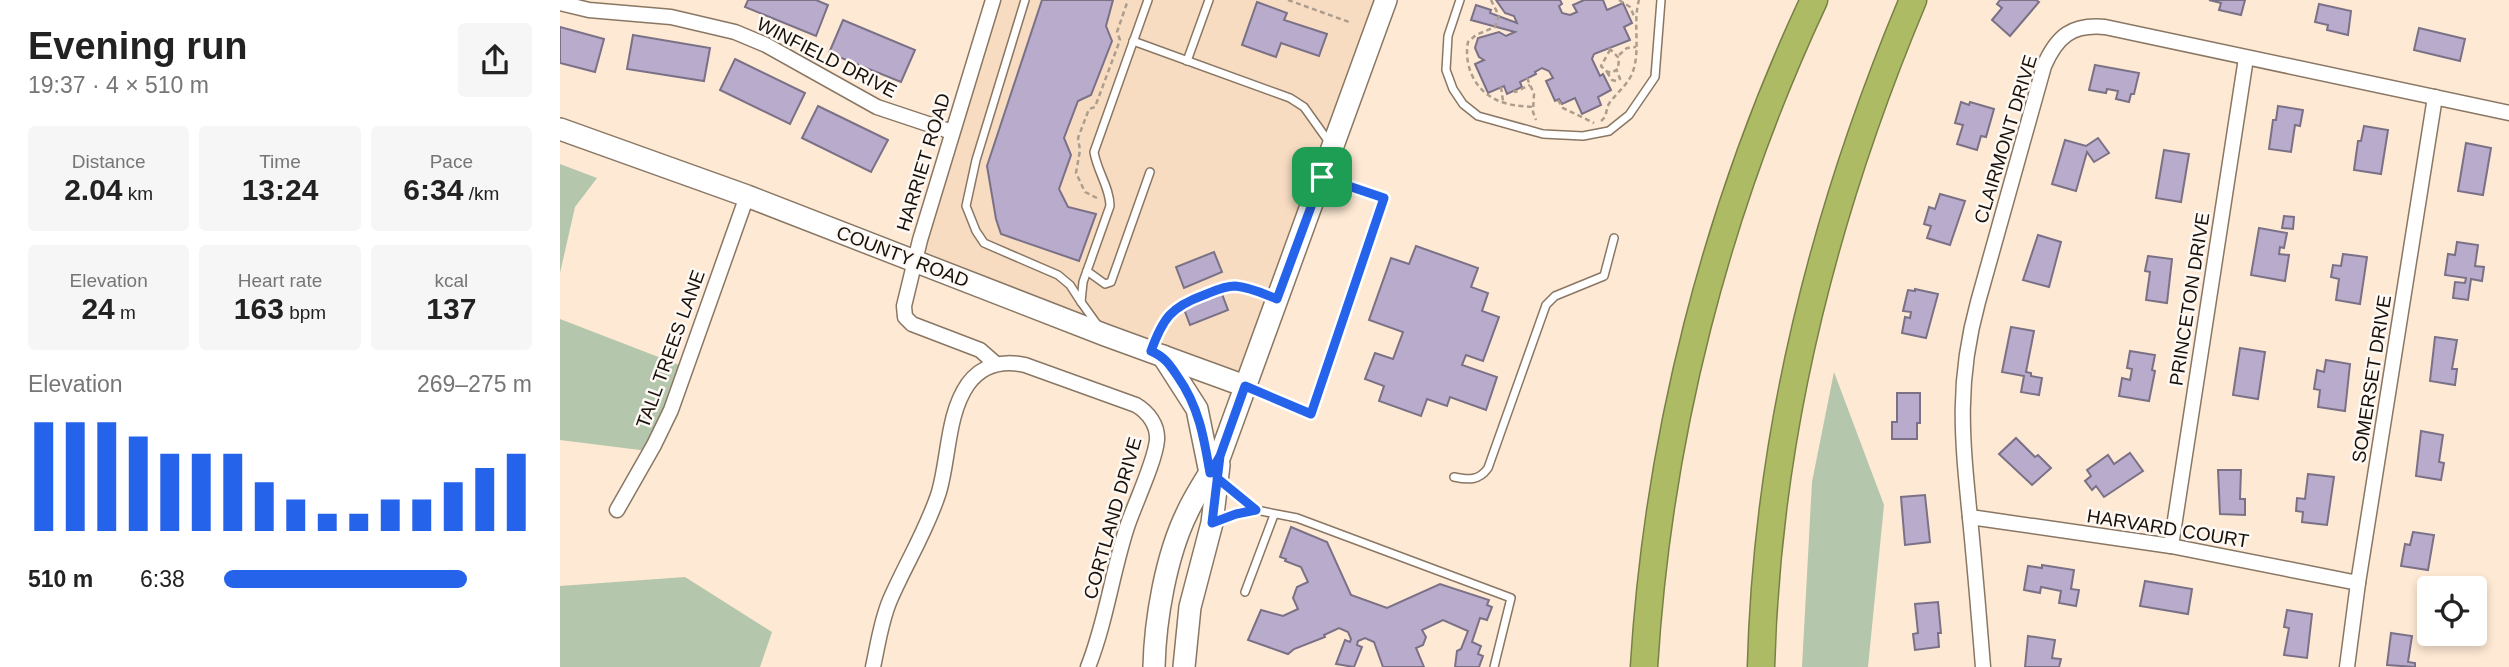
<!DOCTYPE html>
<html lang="en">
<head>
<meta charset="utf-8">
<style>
	:root { --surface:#fff; --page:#f6f6f6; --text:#222; --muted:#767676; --accent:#2563eb }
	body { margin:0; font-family:Arial,sans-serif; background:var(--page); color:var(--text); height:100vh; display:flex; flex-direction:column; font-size:26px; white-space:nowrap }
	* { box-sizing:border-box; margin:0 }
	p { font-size:23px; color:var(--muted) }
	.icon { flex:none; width:38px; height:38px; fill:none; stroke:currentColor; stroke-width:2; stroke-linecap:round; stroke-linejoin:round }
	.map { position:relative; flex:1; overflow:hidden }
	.panel { display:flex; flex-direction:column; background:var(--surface); width:560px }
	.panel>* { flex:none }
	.tools { position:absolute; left:1857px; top:576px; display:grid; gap:14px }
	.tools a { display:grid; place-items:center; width:70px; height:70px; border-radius:7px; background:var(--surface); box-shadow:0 4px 10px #0003; font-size:35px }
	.pin { position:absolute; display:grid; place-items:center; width:60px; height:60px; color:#fff; margin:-30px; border-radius:14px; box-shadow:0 4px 10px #0006 }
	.round { display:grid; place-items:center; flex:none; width:74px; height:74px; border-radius:7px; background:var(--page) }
	.overview { display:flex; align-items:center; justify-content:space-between; height:119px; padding:0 28px }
	h1 { font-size:38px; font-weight:600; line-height:52px }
	.metrics { display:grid; grid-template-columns:repeat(3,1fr); gap:10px; height:119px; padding:7px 28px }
	.metrics div { display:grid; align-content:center; border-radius:7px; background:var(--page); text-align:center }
	.metrics b { font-size:30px; font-weight:600 }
	.metrics small { font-size:19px; font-weight:400 }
	.metrics p { font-size:19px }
	.chart { height:196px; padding:14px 28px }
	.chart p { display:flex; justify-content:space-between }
	.chart svg { width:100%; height:126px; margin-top:7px; stroke:var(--accent); stroke-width:6 }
	ul { padding:0 28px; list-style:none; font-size:23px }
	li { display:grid; grid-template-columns:112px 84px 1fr; align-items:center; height:52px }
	li i { height:18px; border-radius:9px; background:var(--accent) }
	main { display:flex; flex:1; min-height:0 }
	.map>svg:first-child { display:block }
	.built { fill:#f7dcc2 }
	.green { fill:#b4c6ab }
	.building { fill:#b8abcb; stroke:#7a7187; stroke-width:2 }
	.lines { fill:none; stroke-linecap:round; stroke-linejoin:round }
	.service-casing { stroke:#897764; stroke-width:10 }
	.minor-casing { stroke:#897764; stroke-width:17 }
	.secondary-casing { stroke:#897764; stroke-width:24 }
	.motorway-casing { stroke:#798045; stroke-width:29 }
	.path { stroke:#ad9d8d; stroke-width:2.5; stroke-dasharray:5 3.5; stroke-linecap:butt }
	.service { stroke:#fff; stroke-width:7 }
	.minor { stroke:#fff; stroke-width:14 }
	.secondary { stroke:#fff; stroke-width:21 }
	.motorway { stroke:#adbb65; stroke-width:26 }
	.route-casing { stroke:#fff; stroke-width:14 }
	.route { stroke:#2563eb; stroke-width:9 }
	.labels { text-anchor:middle; stroke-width:5; stroke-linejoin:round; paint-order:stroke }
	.street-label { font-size:19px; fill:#18110a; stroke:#fef9f5 }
</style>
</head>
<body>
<main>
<section class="panel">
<div class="overview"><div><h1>Evening run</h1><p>19:37 · 4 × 510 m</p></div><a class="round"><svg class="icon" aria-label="share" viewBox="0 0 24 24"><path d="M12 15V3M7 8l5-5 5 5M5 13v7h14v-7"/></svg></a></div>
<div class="metrics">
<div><p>Distance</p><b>2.04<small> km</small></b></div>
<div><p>Time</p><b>13:24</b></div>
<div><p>Pace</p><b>6:34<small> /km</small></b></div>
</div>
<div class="metrics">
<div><p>Elevation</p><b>24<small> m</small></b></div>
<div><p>Heart rate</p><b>163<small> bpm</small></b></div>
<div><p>kcal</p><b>137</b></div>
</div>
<div class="chart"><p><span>Elevation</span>269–275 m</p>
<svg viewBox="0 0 160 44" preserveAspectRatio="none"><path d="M5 44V6M15 44V6M25 44V6M35 44V11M45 44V17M55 44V17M65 44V17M75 44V27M85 44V33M95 44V38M105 44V38M115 44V33M125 44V33M135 44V27M145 44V22M155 44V17"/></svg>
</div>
<ul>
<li><b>510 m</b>6:38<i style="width:79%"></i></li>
</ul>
</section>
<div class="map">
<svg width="1949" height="667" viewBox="0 0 1949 667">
	<rect width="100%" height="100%" fill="#fee9d4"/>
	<!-- built -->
	<polygon class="built" points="433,0 826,0 685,386 356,260"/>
	<!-- green -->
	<g class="green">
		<polygon points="0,164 37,178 15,207 0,273"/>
		<polygon points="0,319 127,368 96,452 0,440"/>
		<polygon points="1274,372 1324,505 1308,667 1242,667 1252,482"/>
		<polygon points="125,577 212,632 200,667 0,667 0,586"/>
	</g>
	<!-- building -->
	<g class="building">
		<polygon points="188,0 256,0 268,5 256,36 185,7"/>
		<polygon points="482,0 553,0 546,26 552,41 531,95 518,101 504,138 511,155 499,189 508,207 536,214 519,261 441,234 436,219 427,166"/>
		<polygon points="936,0 1000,0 1002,4 999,6 1002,13 1010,15 1017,12 1013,5 1024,0 1043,0 1047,10 1063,3 1072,23 1064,27 1070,40 1034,54 1032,59 1040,76 1043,74 1051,90 1038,97 1041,105 1022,114 1015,98 1002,104 999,99 995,101 986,81 993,78 989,71 982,68 975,72 976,74 960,82 962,87 947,94 944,86 928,93 915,64 924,60 919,57 915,48 918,38 939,32 946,36 955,32 911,20 916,5 931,10 930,13 957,23 954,16 945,13"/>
		<polygon points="1440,0 1476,0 1479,2 1450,36 1432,20 1442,8 1437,4"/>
		<polygon points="1649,0 1685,0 1681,15 1659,10 1661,3"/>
		<polygon points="697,2 727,13 724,20 767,34 759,56 721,43 716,57 682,45"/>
		<polygon points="1759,4 1791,11 1788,35 1767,30 1768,25 1755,22"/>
		<polygon points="283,20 355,50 341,82 269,53"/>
		<polygon points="0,27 44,39 35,72 0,63"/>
		<polygon points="1859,28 1905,39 1900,61 1854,50"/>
		<polygon points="73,35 150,48 144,81 67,69"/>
		<polygon points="175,59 245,93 230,124 160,90"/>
		<polygon points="1535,65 1579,73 1574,94 1571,94 1569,102 1556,99 1558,91 1547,89 1546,93 1529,90"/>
		<polygon points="1401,102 1409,105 1410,102 1434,109 1426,137 1421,136 1417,150 1397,144 1403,125 1395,123"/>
		<polygon points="258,106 328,140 311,172 242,138"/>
		<polygon points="1718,106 1743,110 1740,126 1735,125 1731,152 1709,149 1713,120 1716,120"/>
		<polygon points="1804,126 1828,130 1821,174 1794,170 1798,141 1801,141"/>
		<polygon points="1538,138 1549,153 1534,162 1527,152 1516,191 1492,184 1505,140 1526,146"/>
		<polygon points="1906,143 1931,148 1923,195 1898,191"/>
		<polygon points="1604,150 1629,154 1621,202 1596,198"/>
		<polygon points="1380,194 1405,201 1390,245 1367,238 1371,226 1364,224 1369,207 1375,209"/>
		<polygon points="1724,216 1734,217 1733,229 1722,228"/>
		<polygon points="1699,228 1727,233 1724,248 1720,247 1719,254 1729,255 1725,281 1691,275"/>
		<polygon points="1478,235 1501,242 1489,287 1463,280"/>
		<polygon points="1897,242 1918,245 1915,266 1924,267 1922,281 1911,279 1908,300 1893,298 1895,282 1905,283 1906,278 1885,275 1888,254 1895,255"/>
		<polygon points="856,246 918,268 911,287 928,293 922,311 939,317 923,361 906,355 902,365 937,377 926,410 890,397 887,406 867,399 861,416 819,401 824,386 805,379 815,353 833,359 843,332 809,320 831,258 849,264"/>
		<polygon points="654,252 662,272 624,288 616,267"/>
		<polygon points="1783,254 1807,257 1800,304 1776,300 1779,279 1771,277 1773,265 1781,266"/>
		<polygon points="1588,256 1612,259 1607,303 1586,300 1590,272 1585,271"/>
		<polygon points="1355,289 1378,294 1366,338 1342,333 1345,317 1350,318 1351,312 1343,311 1348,290 1355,291"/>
		<polygon points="662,294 668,310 630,325 624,309"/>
		<polygon points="1451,327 1474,331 1466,372 1471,373 1471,376 1482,378 1479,395 1461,392 1464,376 1442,372"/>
		<polygon points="1875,337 1897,340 1892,369 1897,369 1895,385 1870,381"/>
		<polygon points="1680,348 1705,352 1698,399 1673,395"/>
		<polygon points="1570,351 1595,355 1592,370 1595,371 1589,401 1559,396 1562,378 1570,380 1572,369 1567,368"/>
		<polygon points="1766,360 1790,364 1785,411 1758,407 1760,390 1754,389 1757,370 1764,372"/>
		<polygon points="1337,393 1360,393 1360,423 1357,423 1357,439 1332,439 1332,422 1337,422"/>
		<polygon points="1861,431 1883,435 1879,462 1884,463 1881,480 1856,476"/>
		<polygon points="1456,438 1475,457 1478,455 1491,468 1472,485 1439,454"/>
		<polygon points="1570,453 1583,471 1544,497 1536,486 1532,490 1525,481 1531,476 1527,470 1548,455 1554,464"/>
		<polygon points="1658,470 1681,470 1680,499 1685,499 1685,515 1660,514"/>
		<polygon points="1748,474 1774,477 1767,525 1742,522 1743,512 1736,511 1737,498 1745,499"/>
		<polygon points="1365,495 1370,542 1345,545 1341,497"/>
		<polygon points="731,527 767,542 791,595 827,608 880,584 929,600 927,605 932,607 927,620 920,618 912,642 921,646 918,654 923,656 919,667 895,667 897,651 901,649 908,631 883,620 862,630 866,637 863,645 856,648 864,667 823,667 814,642 805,638 798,641 797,645 802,647 794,667 776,664 785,640 790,642 791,639 788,632 779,628 764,635 765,637 734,649 728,654 688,640 701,610 723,616 738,609 733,598 737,587 748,582 741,567 725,561 726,559 720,557"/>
		<polygon points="1853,532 1874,535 1868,570 1841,566 1845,544 1850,545"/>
		<polygon points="1482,565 1514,570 1511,589 1519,590 1516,606 1499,603 1501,591 1481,587 1480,593 1464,590 1468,566 1482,568"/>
		<polygon points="1585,581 1632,589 1628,614 1580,606"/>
		<polygon points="1378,602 1381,633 1378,633 1379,647 1355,650 1353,634 1358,633 1355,604"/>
		<polygon points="1727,610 1752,614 1747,658 1724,655 1729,628 1724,627"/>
		<polygon points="1831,633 1852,636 1848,662 1855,663 1855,667 1827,665"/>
		<polygon points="1468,636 1495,640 1492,658 1501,659 1499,667 1465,667"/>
	</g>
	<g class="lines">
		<defs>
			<g id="service">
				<polyline points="465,0 416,160 406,206 416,231 424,243 498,275 510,285 521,302"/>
				<polyline points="900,0 888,36 886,70 893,89 903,104 918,116 983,134 1023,136 1049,131 1069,115 1095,77 1101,0"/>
				<polyline points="573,41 730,98 744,107 769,142"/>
				<polyline points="627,61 649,0"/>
				<polyline points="527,271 545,284 551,282 590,172"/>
				<path d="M539,327l-18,-25 2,-20 27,-76c0,-18 -13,-35 -16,-54l54,-152"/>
				<path d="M591,351c12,-34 21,-44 55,-57 10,-4 20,-8 32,-8 13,1 25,8 37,12"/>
				<polyline points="687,387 751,414 824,198 766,178"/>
				<path d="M894,477c14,3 25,4 34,-9l58,-163 9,-9 49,-20 10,-38"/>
				<polyline points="661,481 696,510 737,518 951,598 934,667"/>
				<polyline points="656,521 676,514 696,510"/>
				<polyline points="685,592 714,515"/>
			</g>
			<g id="minor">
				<polyline points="433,0 360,240 344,306 345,317 352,324 420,350 436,364"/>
				<polyline points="0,3 29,10 111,17 175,32 206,45 317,107 392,132"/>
				<polyline points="57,510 94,445 111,410 187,196"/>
				<polyline points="1410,517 1611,546 1798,583"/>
				<polyline points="1611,546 1686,58"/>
				<path d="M313,667c5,-23 8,-46 17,-67 16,-37 37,-70 49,-108 10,-34 8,-78 29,-108 14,-19 35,-24 57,-19l111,40c12,7 22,20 21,35 -2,22 -22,63 -30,87 -15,46 -21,95 -39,140"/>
				<path d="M1423,667c-4,-50 -8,-99 -13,-149 -8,-80 -14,-136 8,-216l66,-236c13,-30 28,-42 61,-39l404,86"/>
				<polyline points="1787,667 1798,583 1875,97"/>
			</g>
			<g id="secondary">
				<polyline points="0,129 187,196 545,335 685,386"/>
				<polyline points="603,356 637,409 650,473"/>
				<path d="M594,667c1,-47 12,-111 33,-154 9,-20 22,-38 33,-57l166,-456"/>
				<polyline points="624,667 630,607 652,523 659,465"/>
			</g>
			<g id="motorway">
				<path d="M1084,667c14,-230 72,-458 170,-667"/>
				<path d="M1201,667c6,-231 63,-455 152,-667"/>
			</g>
		</defs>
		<!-- service casing -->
		<use href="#service" class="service-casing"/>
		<!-- minor casing -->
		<use href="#minor" class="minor-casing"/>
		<!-- secondary casing -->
		<use href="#secondary" class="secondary-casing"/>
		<!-- motorway casing -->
		<use href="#motorway" class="motorway-casing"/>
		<!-- path -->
		<g class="path">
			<polyline points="728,0 789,22"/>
			<path d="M931,0l8,16 -4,11 -19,8 -8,7c-5,27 10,54 37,61 9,3 19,3 28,4"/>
			<polyline points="1059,0 1070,7 1074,16"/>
			<polyline points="1049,48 1059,58 1058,69 1051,73 1046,71 1041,66 1050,50"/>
			<polyline points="1059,55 1067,48 1076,47"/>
			<polyline points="1047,72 1052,80 1056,81 1060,79 1057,71"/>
			<polyline points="967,78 974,94 973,112 976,120"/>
			<polyline points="941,87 943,101"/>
			<polyline points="954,90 955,92 970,85"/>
			<polyline points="998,100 1003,108 1034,123"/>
			<path d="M1041,121c7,-5 4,-12 9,-19 7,-9 15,-15 21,-26 11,-23 1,-51 8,-76"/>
			<polyline points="537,198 525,192 516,173 520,150 518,138 529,109 535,107 560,40 557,32 568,0"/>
		</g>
		<!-- service -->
		<use href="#service" class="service"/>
		<!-- minor -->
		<use href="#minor" class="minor"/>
		<!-- secondary -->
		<use href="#secondary" class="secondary"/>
		<!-- motorway -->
		<use href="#motorway" class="motorway"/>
	</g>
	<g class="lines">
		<defs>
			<path id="route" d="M762,177l-45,122c-13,-5 -27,-12 -42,-13 -11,0 -21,5 -31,9 -33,12 -41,23 -53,56 14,6 19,14 27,26 21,30 26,61 32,96l10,-17 -8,67 24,-9 20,-4 -39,-32 3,-22 25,-70 66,28 73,-216 -62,-21"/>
		</defs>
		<!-- route casing -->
		<use href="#route" class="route-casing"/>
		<!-- route -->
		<use href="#route" class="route"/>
	</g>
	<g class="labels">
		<!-- street labels -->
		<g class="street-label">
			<text transform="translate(267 57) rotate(27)" y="7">WINFIELD DRIVE</text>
			<text transform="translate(1445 139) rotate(-73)" y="7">CLAIRMONT DRIVE</text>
			<text transform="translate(363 162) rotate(-73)" y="7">HARRIET ROAD</text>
			<text transform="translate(343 256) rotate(21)" y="7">COUNTY ROAD</text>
			<text transform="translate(1629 299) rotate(-81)" y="7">PRINCETON DRIVE</text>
			<text transform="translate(110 349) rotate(-70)" y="7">TALL TREES LANE</text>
			<text transform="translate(1811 379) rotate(-81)" y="7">SOMERSET DRIVE</text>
			<text transform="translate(552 518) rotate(-74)" y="7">CORTLAND DRIVE</text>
			<text transform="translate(1608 528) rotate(9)" y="7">HARVARD COURT</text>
		</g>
	</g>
</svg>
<div class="tools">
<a><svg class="icon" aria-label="locate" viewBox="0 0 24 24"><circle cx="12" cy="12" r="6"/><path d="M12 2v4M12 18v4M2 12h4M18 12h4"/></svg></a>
</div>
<div class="pin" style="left:762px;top:177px;background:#1e9e55"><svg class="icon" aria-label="arrive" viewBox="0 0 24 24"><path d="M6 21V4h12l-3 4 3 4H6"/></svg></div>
</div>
</main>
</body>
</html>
